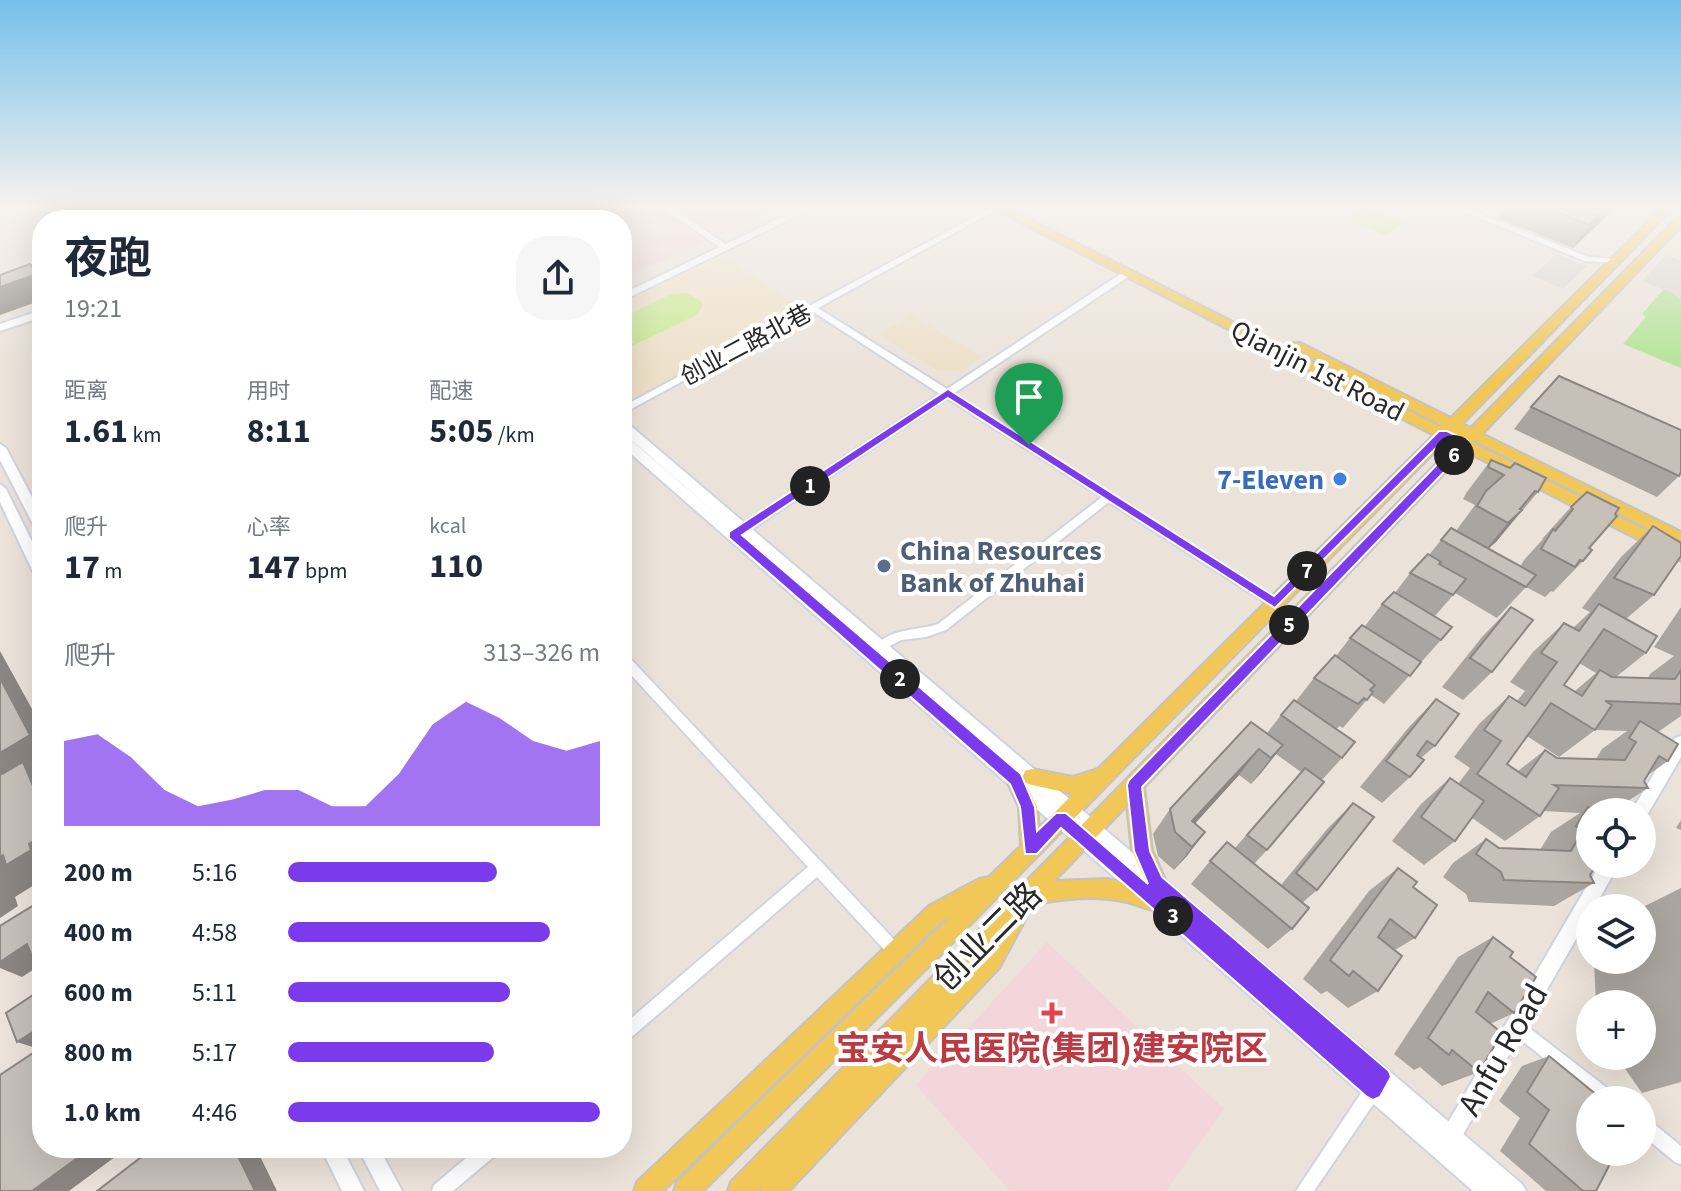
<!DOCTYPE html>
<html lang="zh">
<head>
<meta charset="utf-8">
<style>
	:root { --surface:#fff; --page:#f6f6f7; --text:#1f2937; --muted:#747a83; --accent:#7c3aed }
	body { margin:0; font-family:"Source Sans 3","Noto Sans SC",sans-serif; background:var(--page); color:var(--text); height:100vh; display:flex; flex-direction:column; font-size:30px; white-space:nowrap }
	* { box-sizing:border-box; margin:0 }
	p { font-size:26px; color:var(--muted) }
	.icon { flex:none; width:44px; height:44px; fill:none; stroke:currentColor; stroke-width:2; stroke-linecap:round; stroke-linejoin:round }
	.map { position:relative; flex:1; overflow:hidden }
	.sheet { position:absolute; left:32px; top:210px; width:600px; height:948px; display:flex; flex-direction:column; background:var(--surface); border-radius:32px; box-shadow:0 8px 32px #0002 }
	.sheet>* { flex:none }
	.tools { position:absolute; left:1576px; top:798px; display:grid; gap:16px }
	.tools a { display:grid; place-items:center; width:80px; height:80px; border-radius:50%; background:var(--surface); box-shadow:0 8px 32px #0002; font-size:40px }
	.pin { position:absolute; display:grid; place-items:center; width:68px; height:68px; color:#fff; margin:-82px -34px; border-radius:50% 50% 50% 0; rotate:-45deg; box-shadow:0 0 8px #0007 }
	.pin .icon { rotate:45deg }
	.km { position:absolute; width:40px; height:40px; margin:-20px; border-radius:50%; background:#222; color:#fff; font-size:22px; line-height:40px; text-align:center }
	.round { display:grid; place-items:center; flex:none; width:84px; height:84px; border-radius:32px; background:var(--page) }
	.summary { display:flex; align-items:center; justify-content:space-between; height:136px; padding:0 32px }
	h1 { font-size:44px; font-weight:700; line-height:60px }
	.metrics { display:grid; grid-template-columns:repeat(3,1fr); gap:12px; height:136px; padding:8px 32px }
	.metrics div { display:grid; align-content:center }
	.metrics b { font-size:34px; font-weight:700 }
	.metrics small { font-size:22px; font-weight:400 }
	.metrics p { font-size:22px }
	.chart { height:224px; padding:16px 32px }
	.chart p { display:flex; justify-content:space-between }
	.chart svg { width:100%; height:144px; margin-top:8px; fill:var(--accent); opacity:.7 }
	ul { padding:0 32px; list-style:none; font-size:26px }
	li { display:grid; grid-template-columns:128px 96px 1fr; align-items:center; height:60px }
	li i { height:20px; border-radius:10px; background:var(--accent) }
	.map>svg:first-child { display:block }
	.education { fill:#ede0c8 }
	.medical { fill:#f2d6d9 }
	.green { fill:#b2e395 }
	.pitch { fill:#c7ea90 }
	.plaza { fill:#dbd6d0 }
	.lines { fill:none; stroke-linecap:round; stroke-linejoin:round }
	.minor-casing { stroke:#cfd3e2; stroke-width:4 }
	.tertiary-casing { stroke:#cfd3e2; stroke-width:4 }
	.secondary-casing { stroke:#cfd3e2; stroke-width:4 }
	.primary-casing { stroke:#c3c3c3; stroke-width:4 }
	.minor { fill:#fff; fill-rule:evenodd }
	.tertiary { fill:#fff; fill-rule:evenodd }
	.secondary { fill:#fff; fill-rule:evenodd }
	.primary { fill:#f1c858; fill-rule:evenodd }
	.wall { fill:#aaa59f; fill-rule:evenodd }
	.shaded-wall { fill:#8b8682 }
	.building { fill:#c6c0b9; stroke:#8b8682; stroke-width:2 }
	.route { fill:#7c3aed; stroke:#fff; stroke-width:2; fill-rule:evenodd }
	.shop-dot { fill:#3f7fe0; stroke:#fff; stroke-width:3 }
	.service-dot { fill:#5c6f8a; stroke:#fff; stroke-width:3 }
	.health-dot { fill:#e0444e; stroke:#fff; stroke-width:3 }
	.labels { text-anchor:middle; stroke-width:8; stroke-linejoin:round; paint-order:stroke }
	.far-street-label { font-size:24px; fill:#282828; stroke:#fff }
	.street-label { font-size:28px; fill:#282828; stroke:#fff }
	.shop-label { font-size:28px; font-weight:bold; fill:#366cbe; stroke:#fff; text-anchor:end }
	.service-label { font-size:28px; font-weight:bold; fill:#4e5e75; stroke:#fff; text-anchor:start }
	.near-street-label { font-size:34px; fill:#282828; stroke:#fff }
	.near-health-label { font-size:34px; font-weight:bold; fill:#be3a42; stroke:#fff }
</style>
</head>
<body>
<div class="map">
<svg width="1681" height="1191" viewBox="0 0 1681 1191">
	<rect width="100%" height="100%" fill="#ebe3da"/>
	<!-- education -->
	<g class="education">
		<polygon points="386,208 509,208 480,220 400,220"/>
		<polygon points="724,256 803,310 629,403 622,397 622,304"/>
		<polygon points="911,315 982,357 961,371 938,371 878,334"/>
	</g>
	<!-- medical -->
	<g class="medical">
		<polygon points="568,208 780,208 632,274 622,267 622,220 585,220"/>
		<polygon points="1047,942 1224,1109 1166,1191 1010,1191 916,1085"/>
	</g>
	<!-- green -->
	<polygon class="green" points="1681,269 1681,368 1623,344 1646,317 1642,314"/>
	<!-- pitch -->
	<g class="pitch">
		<polygon points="1363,208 1368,208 1403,222 1387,236 1348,220"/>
		<polygon points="687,293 702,302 702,307 696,315 622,351 622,347 634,342 622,333 622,318 671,294"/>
	</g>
	<!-- plaza -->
	<g class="plaza">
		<polygon points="1557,254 1587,266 1563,289 1532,276"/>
		<polygon points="1666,255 1681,261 1681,301 1672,293 1642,281"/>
	</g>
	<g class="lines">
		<defs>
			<g id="minor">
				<polygon points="663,208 672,208 731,248 724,250"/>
				<path d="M991,208h9l-182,100 129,81 178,-118h6v4l-178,119 326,206 2,3 -2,3h-8l-162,-104 -163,128 -20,7 -25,3 -20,11 -4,-2 -2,-3c16,-18 42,-15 63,-22l164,-127 -155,-99 -205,138h-8l-1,-3 1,-3 206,-136 -128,-83 -190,103v-7z"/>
				<polygon points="1455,208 1466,208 1589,257 1615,259 1619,261 1615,263 1585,261"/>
				<polygon points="622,652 626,654 901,947 903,952 901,957 896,959 891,957 817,877 627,1041 622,1044 622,1026 808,867 622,665"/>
				<polygon points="1515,1018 1520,1021 1615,1094 1617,1100 1596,1100 1510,1031 1507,1026 1510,1021"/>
				<polygon points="1375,1079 1381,1081 1383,1087 1381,1093 1314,1191 1296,1191 1369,1081"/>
				<polygon points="1642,1117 1648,1119 1681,1146 1681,1164 1675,1162 1642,1135"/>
				<polygon points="478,1148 499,1148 497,1154 453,1191 432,1191 434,1185"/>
			</g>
			<g id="tertiary">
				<polygon points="315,208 329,208 302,220 288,220"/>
				<polygon points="42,310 42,317 0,331 0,324"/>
				<polygon points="1681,736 1681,757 1646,817 1642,819 1642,812 1632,812 1634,807 1675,738"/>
				<polygon points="1600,864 1619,864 1594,908 1590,908 1590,915 1454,1150 1447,1153 1440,1150 1437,1143 1440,1136"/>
			</g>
			<g id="secondary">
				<polygon points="365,208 375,208 388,220 377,220"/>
				<polygon points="801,208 813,208 622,301 622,294"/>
				<polygon points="622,421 626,422 1522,1184 1526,1191 1473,1191 622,446 622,435 626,436 746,539 622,432"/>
				<polygon points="0,444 6,448 42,516 42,534 37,532 0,460"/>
				<polygon points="0,484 6,489 42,562 42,581 35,576 0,502"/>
				<polygon points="321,1148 342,1148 364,1191 342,1191"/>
				<polygon points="358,1148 379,1148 402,1191 380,1191"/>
			</g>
			<path id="primary" d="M993,208h14l434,219 2,-1 -153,-80 2,-3h8l151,75 211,-210h11l-211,216 9,4 206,-210 4,-1v9l-199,208 199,98v13l-206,-104 -2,2 208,105v13l-216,-110 -321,336 8,63 14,32 -3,7 -6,2 6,3 3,7 -3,7c-11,5 -24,-3 -36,-6 -31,-7 -63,-4 -94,3l-34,63 -210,223h-29l2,-6 -5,6h-29l3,-9 723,-736 -9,-5 -493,502 -249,248h-29l3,-9 273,-265 -7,3 -280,271h-29l3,-9 292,-276 50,-27 10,-2 32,-31 -2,-39 -13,-28 2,-6 7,-2 8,5 2,-5 7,-2 41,8 25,-8 336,-334zM1026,783l6,2 41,9 -34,34 -2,-21zM1127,805l5,46 17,38 -41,-10 -54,2z"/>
		</defs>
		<!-- minor casing -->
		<use href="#minor" class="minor-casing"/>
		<!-- tertiary casing -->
		<use href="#tertiary" class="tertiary-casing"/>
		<!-- secondary casing -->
		<use href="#secondary" class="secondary-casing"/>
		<!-- primary casing -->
		<use href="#primary" class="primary-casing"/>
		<!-- minor -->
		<use href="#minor" class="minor"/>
		<!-- tertiary -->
		<use href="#tertiary" class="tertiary"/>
		<!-- secondary -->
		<use href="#secondary" class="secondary"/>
		<!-- primary -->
		<use href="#primary" class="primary"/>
	</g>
	<!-- wall -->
	<g class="wall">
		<polygon points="1504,208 1615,208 1573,248 1498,218"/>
		<polygon points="1531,407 1679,476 1657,497 1514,429"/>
		<polygon points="1491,460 1538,492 1496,542 1488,549 1520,567 1524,560 1543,539 1542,539 1571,507 1587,492 1589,548 1583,561 1553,592 1551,591 1545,597 1526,587 1497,618 1455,593 1435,616 1441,640 1384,704 1371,695 1343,728 1340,726 1336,729 1342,758 1322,780 1267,850 1254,864 1281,885 1328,828 1353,803 1317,890 1302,903 1292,929 1268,949 1191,884 1210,861 1235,848 1301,772 1276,754 1251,784 1239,775 1195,823 1205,832 1174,870 1158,856 1153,834 1170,809 1267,733 1281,715 1296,701 1314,678 1336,656 1350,638 1365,626 1382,604 1395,593 1410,573 1429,555 1441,540 1456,531 1475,505 1463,499 1467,492"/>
		<path d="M1653,526l1,69 -28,24 20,34 -30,24 32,1 2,-4 24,-18 -20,-9 27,-40v109l-23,16 10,29 -20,14 -4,6 4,7 -37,24h-21v63l4,8 -40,23 -85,-4 -3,-8 -23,-17 10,-14 33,-24 13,9 41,2 11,-18 29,-19 -37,-2 -3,5 -35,25 -33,-23 -17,23 -31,24 -32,-24 29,-37 29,-26 8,6 12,-16 -16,-11 25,-33 30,-28 8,5 8,-10 -15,-9 23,-30 31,-29 9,5 17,-16 -8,-4 39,-51zM1579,663l17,10 -21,18 -11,-6zM1595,730l32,1 -25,18 -6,10 -39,-1 -12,-8 -27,21 -11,-7 20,-28 32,21z"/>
		<polygon points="1511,607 1492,672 1463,700 1442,687 1482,637"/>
		<polygon points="1436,699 1435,746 1421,758 1410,777 1382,803 1360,787 1409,727"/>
		<polygon points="1681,820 1681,830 1676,828"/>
		<polygon points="1398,868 1413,887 1415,938 1395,950 1378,991 1348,1008 1327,991 1321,994 1303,979 1369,891"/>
		<polygon points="1681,888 1681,1082 1642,1093 1616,1056 1642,1056 1642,1004 1596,1004 1594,960 1642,960 1642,908 1641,908"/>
		<polygon points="1493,937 1510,957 1514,1013 1490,1024 1479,1072 1442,1086 1420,1067 1414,1070 1394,1054 1458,957"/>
		<polygon points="1549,1056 1589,1141 1596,1191 1546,1191 1500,1151 1520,1118 1499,1101 1522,1066"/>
	</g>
	<!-- shaded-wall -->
	<g class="shaded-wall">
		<polygon points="1607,208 1615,208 1573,248 1589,225"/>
		<polygon points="30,264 42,279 42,300 0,315 0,287"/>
		<polygon points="1522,510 1496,542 1482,554 1508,523"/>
		<polygon points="0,651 42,727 42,762 32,768 42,774 42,807 0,786"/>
		<polygon points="1283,745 1262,772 1251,784 1271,758"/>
		<polygon points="1259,749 1239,775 1182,838 1192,821"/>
		<polygon points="1205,832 1187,856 1174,870 1192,847"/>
		<polygon points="42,836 42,884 39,882 15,897 18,906 0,918 0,857 29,844"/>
		<polygon points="27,944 42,964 22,977 0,968 0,962"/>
		<polygon points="42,1026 42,1050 17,1042"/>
		<polygon points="91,1148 127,1148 69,1191 32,1191"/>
		<polygon points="234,1148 256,1148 277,1191 255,1191"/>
	</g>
	<!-- building -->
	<g class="building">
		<polygon points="1547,208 1607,208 1589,225"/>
		<polygon points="30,264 37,274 0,287 0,275"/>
		<polygon points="1559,376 1681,430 1681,472 1679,476 1531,407"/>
		<polygon points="1491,460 1510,468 1515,463 1546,478 1538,492 1535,491 1520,509 1522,510 1508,523 1477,506 1486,491 1504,475 1488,467"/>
		<polygon points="1587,492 1619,508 1615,514 1617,516 1589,548 1592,550 1583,561 1580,560 1575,567 1541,549 1553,529 1555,531 1561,524 1573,509 1571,507"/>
		<polygon points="1653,526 1681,543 1681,556 1654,595 1614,578"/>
		<polygon points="1451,528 1536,575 1526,587 1441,540"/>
		<polygon points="1428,554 1441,562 1439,564 1466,579 1453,595 1410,573"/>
		<polygon points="1394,592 1452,627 1441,640 1382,604"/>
		<polygon points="1599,604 1657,636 1646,653 1604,629 1564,685 1582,696 1600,670 1612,677 1675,679 1681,670 1681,704 1605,701 1612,705 1595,730 1551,703 1507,764 1526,777 1545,750 1557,758 1625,760 1636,742 1629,738 1640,721 1678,744 1668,761 1659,756 1644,781 1648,788 1554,785 1559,788 1540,816 1477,774 1501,741 1484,730 1509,696 1525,706 1557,662 1541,653 1564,623 1579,631"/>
		<polygon points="1511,607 1533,620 1492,672 1470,658"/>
		<polygon points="1362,625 1421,662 1410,676 1350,638"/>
		<polygon points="1335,655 1375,685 1370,690 1373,692 1367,700 1364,698 1358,704 1314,678"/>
		<polygon points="0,678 30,735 0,753"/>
		<polygon points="1436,699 1459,714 1435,746 1427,741 1417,755 1424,760 1410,777 1386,761"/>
		<polygon points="1294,700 1355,742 1342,758 1281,715"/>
		<polygon points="1251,722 1283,745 1271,758 1259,749 1192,821 1205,832 1192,847 1175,832 1170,809"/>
		<polygon points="23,762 42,807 42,836 29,844 31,850 6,865 3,855 0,857 0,770 2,774"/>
		<polygon points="1305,768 1324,782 1267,850 1247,835"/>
		<polygon points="1450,778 1484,801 1455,841 1421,817"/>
		<polygon points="1353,803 1374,817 1317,890 1296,873"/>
		<polygon points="1588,807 1595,812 1590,812 1590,864 1597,864 1590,875 1594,883 1504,880 1501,872 1476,854 1486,839 1499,848 1571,851 1583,830 1576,826"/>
		<polygon points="1227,842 1309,908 1292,929 1210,861"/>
		<polygon points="1398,868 1417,882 1413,887 1437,905 1415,938 1390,919 1378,937 1402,956 1378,991 1353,971 1349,976 1330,960"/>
		<polygon points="42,900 42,980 27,944 0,962 0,926"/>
		<polygon points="1493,937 1513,952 1510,957 1536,977 1514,1013 1488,992 1476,1012 1502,1033 1479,1072 1452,1050 1449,1055 1428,1038"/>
		<polygon points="42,989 42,1026 17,1042 6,1013"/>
		<polygon points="42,1047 42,1148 91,1148 32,1191 0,1191 0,1075"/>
		<polygon points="1549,1056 1603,1100 1590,1100 1590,1152 1602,1152 1612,1160 1596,1191 1583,1191 1529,1144 1549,1110 1527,1092"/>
		<polygon points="153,1148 234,1148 255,1191 97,1191"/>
	</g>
	<!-- sky -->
	<linearGradient id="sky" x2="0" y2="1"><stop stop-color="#76c0eb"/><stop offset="0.55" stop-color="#f6f2ee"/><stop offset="1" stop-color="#f6f2ee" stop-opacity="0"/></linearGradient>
	<rect width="1681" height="375" fill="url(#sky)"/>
	<!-- route -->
	<path class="route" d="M948,389l326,207 165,-165h8l21,10v6l-326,340 8,64 12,26 227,194 2,6 -11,20 -7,3 -6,-3 -306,-269 -24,26h-12l-5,-47 -10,-23 -281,-246v-6zM948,398l327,210 170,-169 11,6 -327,335 -2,5 7,66 14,33 -82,-71h-10l-19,18 -2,-24 -14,-33 -279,-239z"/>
	<!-- markers -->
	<circle class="shop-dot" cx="1340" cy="479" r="8"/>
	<circle class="service-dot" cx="884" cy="566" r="8"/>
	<path class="health-dot" d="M1048 1001h8v8h8v8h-8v8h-8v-8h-8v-8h8z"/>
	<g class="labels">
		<!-- far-street labels -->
		<g class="far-street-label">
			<text transform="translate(746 345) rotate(-28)" y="8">创业二路北巷</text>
		</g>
		<!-- street labels -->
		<g class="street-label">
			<text transform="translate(1318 370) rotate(27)" y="10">Qianjin 1st Road</text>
		</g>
		<!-- shop labels -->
		<g class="shop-label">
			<text x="1324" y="489">7-Eleven</text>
		</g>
		<!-- service labels -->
		<g class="service-label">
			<text x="900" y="560">China Resources<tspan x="900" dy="32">Bank of Zhuhai</tspan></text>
		</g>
		<!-- near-street labels -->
		<g class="near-street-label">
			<text transform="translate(987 936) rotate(-45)" y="12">创业二路</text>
			<text transform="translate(1502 1049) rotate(-60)" y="12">Anfu Road</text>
		</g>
		<!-- near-health labels -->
		<g class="near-health-label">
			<text x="1052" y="1060">宝安人民医院(集团)建安院区</text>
		</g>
	</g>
</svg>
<div class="tools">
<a><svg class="icon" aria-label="locate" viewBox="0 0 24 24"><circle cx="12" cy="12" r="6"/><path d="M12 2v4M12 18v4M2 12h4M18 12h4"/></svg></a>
<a><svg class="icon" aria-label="layers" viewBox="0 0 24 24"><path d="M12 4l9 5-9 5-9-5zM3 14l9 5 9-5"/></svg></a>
<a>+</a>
<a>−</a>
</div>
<div class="pin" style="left:1029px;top:445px;background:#1e9e55"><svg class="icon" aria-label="arrive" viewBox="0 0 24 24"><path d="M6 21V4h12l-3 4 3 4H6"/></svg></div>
<b class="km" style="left:810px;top:486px">1</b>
<b class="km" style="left:900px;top:679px">2</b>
<b class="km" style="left:1173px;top:916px">3</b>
<b class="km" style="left:1289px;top:625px">5</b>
<b class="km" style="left:1454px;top:455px">6</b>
<b class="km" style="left:1307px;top:571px">7</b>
<section class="sheet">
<div class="summary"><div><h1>夜跑</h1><p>19:21</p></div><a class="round"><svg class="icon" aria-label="share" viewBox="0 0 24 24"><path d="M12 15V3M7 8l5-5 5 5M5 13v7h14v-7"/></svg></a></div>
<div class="metrics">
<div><p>距离</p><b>1.61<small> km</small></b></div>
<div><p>用时</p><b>8:11</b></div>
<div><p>配速</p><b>5:05<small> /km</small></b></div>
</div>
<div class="metrics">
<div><p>爬升</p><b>17<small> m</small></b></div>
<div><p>心率</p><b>147<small> bpm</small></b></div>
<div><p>kcal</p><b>110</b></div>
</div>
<div class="chart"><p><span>爬升</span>313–326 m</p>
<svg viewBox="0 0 160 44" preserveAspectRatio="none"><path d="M0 44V18L10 16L20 23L30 33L40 38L50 36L60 33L70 33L80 38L90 38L100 28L110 13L120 6L130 11L140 18L150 21L160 18V44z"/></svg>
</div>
<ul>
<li><b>200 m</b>5:16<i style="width:67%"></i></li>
<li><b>400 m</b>4:58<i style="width:84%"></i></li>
<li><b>600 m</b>5:11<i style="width:71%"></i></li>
<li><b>800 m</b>5:17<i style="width:66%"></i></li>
<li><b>1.0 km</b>4:46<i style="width:100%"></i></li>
</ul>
</section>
</div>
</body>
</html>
